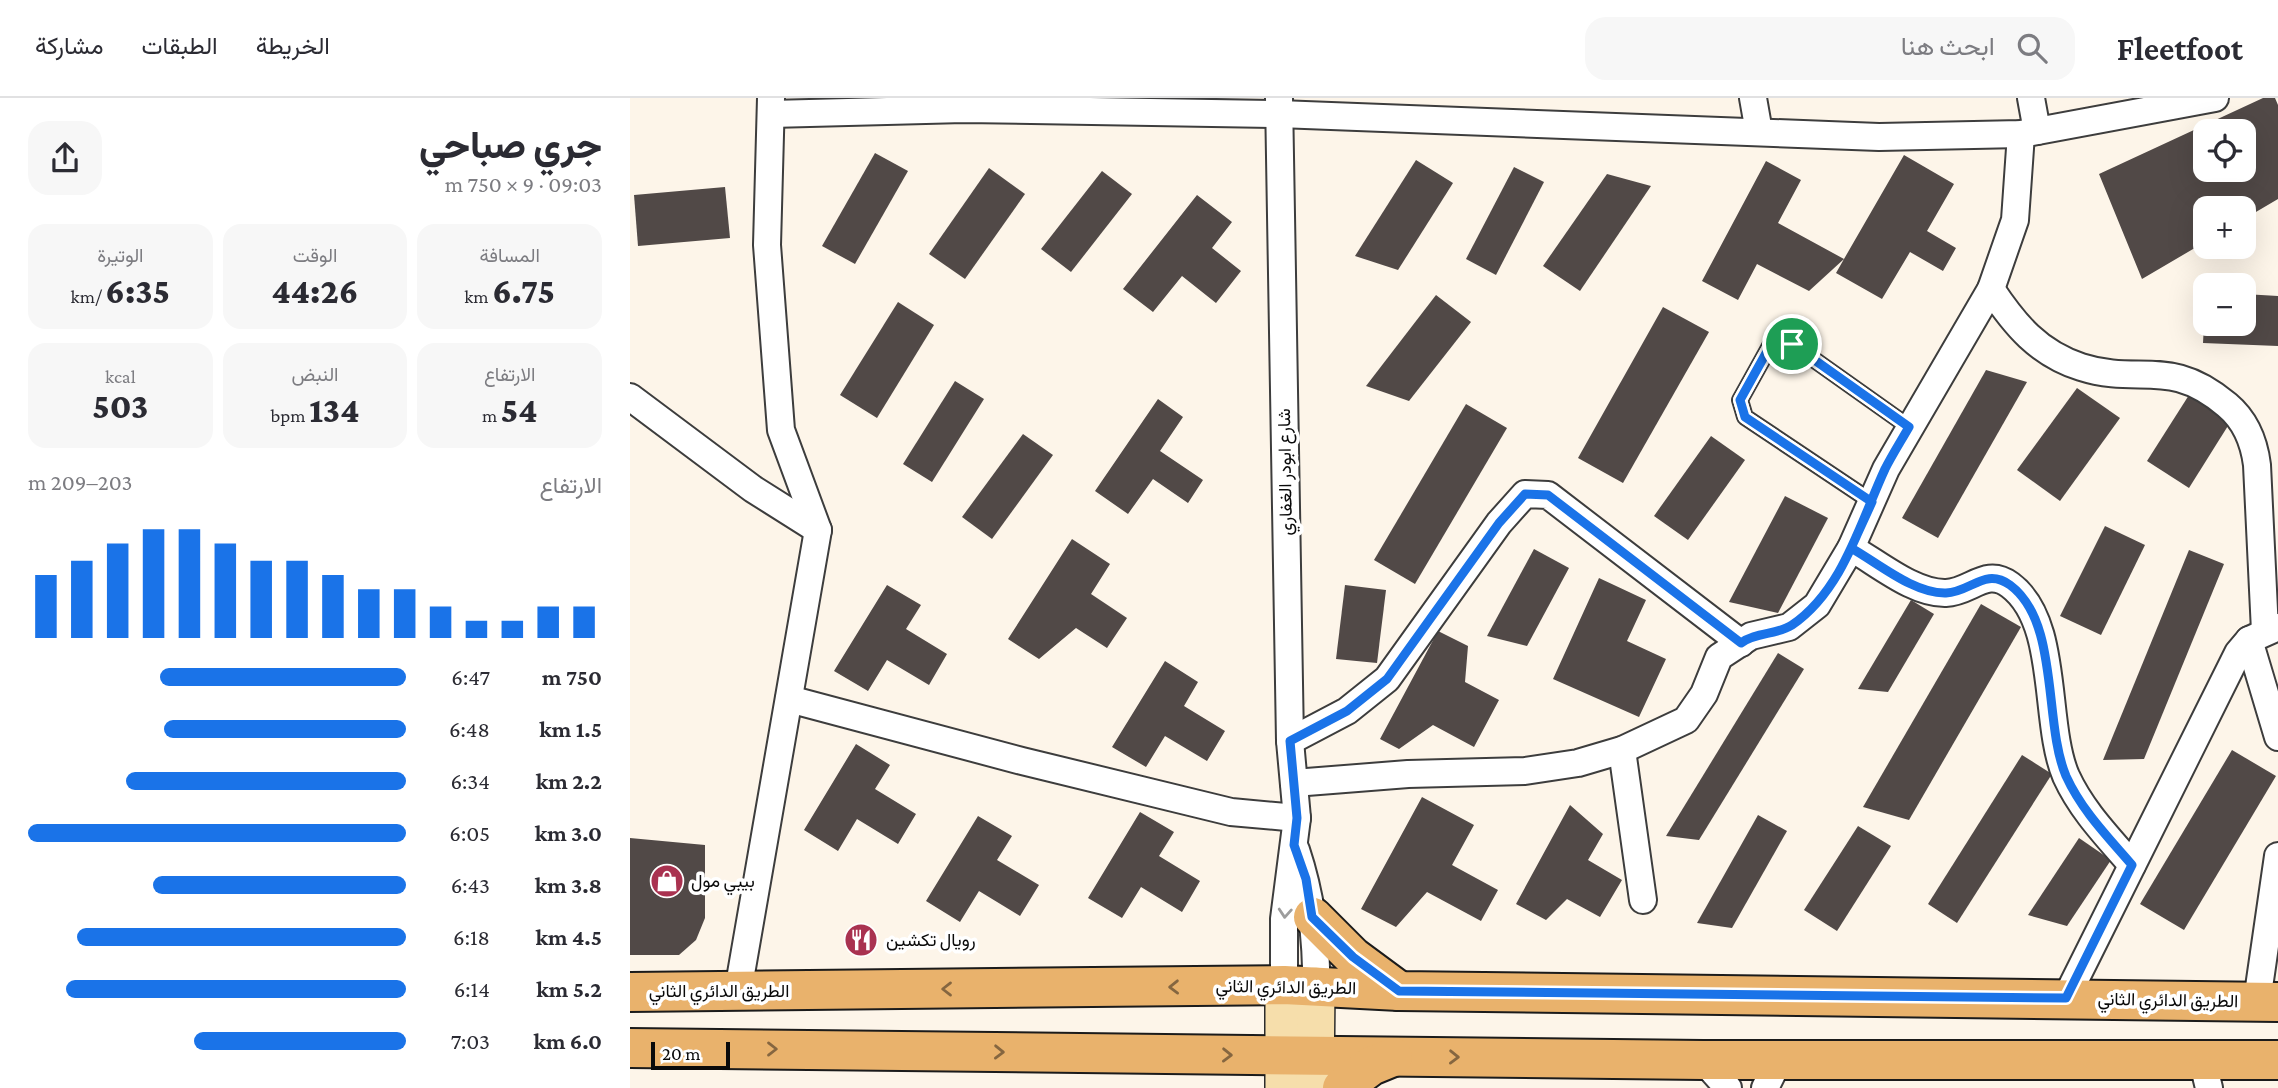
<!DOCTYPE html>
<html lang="ar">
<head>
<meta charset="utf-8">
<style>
	:root { --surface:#fff; --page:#f7f7f7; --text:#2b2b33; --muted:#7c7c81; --line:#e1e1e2; --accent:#1a73e8 }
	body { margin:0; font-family:"Crimson Pro",Vazirmatn,serif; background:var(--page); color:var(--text); direction:rtl; height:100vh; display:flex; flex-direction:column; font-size:26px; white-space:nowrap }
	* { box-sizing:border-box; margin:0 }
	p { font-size:23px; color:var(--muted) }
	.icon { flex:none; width:38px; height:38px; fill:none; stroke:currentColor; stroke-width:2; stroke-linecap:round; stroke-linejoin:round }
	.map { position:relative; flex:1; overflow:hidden; direction:ltr }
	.drawer { display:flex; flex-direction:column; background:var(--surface); width:630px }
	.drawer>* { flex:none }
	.fabs { position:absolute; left:1563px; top:21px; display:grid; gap:14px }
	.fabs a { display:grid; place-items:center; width:63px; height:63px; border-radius:14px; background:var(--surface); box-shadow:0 7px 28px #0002; font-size:35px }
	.scale { position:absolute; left:21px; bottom:18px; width:79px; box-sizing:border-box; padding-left:7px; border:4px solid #0a0a0a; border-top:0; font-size:19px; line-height:24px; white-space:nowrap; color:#0a0a0a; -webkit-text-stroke:5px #fff; paint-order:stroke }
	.pin { position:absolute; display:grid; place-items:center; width:60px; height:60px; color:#fff; margin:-30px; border:4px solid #fff; border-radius:50%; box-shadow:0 2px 7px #0007 }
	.round { display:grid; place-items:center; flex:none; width:74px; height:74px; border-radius:21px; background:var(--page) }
	.overview { display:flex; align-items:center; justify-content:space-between; height:119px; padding:0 28px }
	h1 { font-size:38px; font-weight:800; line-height:52px }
	.stats { display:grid; grid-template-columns:repeat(3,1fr); gap:10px; height:119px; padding:7px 28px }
	.stats div { display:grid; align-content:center; border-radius:18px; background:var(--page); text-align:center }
	.stats b { font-size:35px; font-weight:800 }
	.stats small { font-size:19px; font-weight:400 }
	.stats p { font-size:19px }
	.chart { height:196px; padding:14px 28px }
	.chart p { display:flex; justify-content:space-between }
	.chart svg { width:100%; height:126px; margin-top:7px; stroke:var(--accent); stroke-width:6 }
	ul { padding:0 28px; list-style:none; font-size:23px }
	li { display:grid; grid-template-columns:112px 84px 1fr; align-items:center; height:52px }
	li i { height:18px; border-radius:9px; background:var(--accent) }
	header { display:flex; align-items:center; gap:42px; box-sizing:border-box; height:98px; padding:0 35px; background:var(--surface); border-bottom:2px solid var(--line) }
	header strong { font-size:33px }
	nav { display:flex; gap:38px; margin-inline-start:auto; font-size:24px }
	.search { width:490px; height:63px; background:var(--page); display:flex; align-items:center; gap:18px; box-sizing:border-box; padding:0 24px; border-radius:21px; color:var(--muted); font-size:26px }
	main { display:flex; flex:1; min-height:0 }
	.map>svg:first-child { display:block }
	.building { fill:#514947; fill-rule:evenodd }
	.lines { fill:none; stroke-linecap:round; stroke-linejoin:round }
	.lane-casing { stroke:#3d3d3d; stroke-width:18 }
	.street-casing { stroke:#3d3d3d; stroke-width:30 }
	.secondary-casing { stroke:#2c2c2c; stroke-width:40 }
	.primary-casing { stroke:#1b1b1b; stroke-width:42 }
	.lane { stroke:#fff; stroke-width:14 }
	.street { stroke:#fff; stroke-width:26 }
	.secondary { stroke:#f6deab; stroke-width:37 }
	.primary { stroke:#e9b26c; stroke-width:38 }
	.oneway { stroke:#9d9d9d }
	.oneway2 { stroke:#856640 }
	.route-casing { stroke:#fff; stroke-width:14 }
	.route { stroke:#1a73e8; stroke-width:9 }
	.labels { text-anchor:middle; stroke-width:7; stroke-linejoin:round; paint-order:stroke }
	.street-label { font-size:18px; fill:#0a0a0a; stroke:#fff }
	.poi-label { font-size:18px; fill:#0a0a0a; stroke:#fff; text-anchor:start }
</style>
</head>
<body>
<header>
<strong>Fleetfoot</strong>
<div class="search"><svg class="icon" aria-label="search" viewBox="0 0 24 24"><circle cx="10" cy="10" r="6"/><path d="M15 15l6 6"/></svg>ابحث هنا</div>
<nav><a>الخريطة</a><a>الطبقات</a><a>مشاركة</a></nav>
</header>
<main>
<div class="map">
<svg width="1648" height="990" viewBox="0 0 1648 990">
	<rect width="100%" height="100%" fill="#fdf5e9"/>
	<!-- building -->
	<g class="building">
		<path d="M1633,0h12l3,7v94l-34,20v-11h-39v34l-63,37 -43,-105zM1575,33h39v39h-39z"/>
		<polygon points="245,55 278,73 225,166 192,148"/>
		<polygon points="1274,57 1324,86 1297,133 1326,150 1313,173 1280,154 1252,201 1206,175 1214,161 1179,193 1127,166 1108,202 1072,183 1136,63 1171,82 1148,125 1214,161"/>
		<polygon points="786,62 823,85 768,172 725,158"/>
		<polygon points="884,69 914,84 866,177 836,161"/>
		<polygon points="359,70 395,96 335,181 299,156"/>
		<polygon points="472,73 502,96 441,174 411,151"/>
		<polygon points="977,76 1021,88 950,193 913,168"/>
		<polygon points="95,89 100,140 8,148 4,97"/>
		<polygon points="567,97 602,124 582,150 611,173 586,205 552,178 523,214 493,191"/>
		<polygon points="1614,196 1648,198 1648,248 1573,245 1574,226 1614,226"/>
		<polygon points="806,197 841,224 779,303 736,288"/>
		<polygon points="268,204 304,227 247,320 210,297"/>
		<polygon points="1033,209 1079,234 993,385 948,360"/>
		<polygon points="1356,272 1397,284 1308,440 1272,420"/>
		<polygon points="325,283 354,301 302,384 273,366"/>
		<polygon points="1447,290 1490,320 1430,403 1387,372"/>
		<polygon points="1559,297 1601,323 1559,390 1517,363"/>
		<polygon points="528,301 553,319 530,353 573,382 558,405 523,381 498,416 465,393"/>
		<polygon points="836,306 877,330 785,486 744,462"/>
		<polygon points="393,336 423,357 362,441 332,419"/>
		<polygon points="1081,338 1115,362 1058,442 1024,418"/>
		<polygon points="1155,398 1198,420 1148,515 1099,504"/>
		<polygon points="1475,428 1515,447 1471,537 1430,518"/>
		<polygon points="442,441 480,466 461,496 497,520 477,550 446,530 409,561 378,541"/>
		<polygon points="904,451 939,470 897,548 857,538"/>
		<polygon points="1559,452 1594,466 1514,661 1473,662"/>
		<polygon points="969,480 1016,502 997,543 1036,561 1009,619 923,581"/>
		<polygon points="257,487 291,507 276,531 317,556 299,587 257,562 238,593 204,573"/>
		<polygon points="715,487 756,492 747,565 706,561"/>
		<polygon points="1281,502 1304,516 1258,594 1228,591"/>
		<polygon points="1351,506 1391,529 1279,722 1233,709"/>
		<polygon points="808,533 838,548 835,584 869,602 844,649 803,627 769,651 750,641"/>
		<polygon points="1148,555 1174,571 1069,742 1036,738"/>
		<polygon points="535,563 568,584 554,608 595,633 577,663 535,638 516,669 482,649"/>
		<polygon points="226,646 260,667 245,691 286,716 268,746 227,721 208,753 174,732"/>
		<polygon points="1602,652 1646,678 1554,832 1510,806"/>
		<polygon points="1392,657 1422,676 1327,825 1298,806"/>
		<polygon points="792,699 844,727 822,767 868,792 851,823 797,794 766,829 731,811"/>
		<polygon points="940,707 973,736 958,762 992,782 970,819 937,801 916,822 886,806"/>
		<polygon points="510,714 544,734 529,758 570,783 552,814 511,789 492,820 458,800"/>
		<polygon points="1128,717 1157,733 1102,830 1067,825"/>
		<polygon points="348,718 382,738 367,762 409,787 390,818 349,793 330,824 296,803"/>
		<polygon points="1228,728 1261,748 1207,833 1174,812"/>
		<polygon points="0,740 75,747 75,820 66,842 49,857 0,857"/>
		<polygon points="1449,740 1481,762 1437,828 1398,817"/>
	</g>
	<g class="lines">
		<defs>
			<polyline id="lane" points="1242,404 1115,319 1110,302 1140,248 1162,246 1279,329"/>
			<g id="street">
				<polyline points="649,0 660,643 667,720 654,821 654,887"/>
				<polyline points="1123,0 1129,34"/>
				<polyline points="1401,0 1407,33"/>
				<polyline points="141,16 334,11 649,16 1249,39 1391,36 1585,0"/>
				<path d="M1361,191c24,36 47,64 90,78 59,19 88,-11 146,38 18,15 27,36 30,60l8,166"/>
				<polyline points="0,299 123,391 188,432"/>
				<path d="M1221,450c27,15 63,46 95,45 25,-1 40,-26 64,-8 50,37 33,137 56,191 16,35 42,61 66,89"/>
				<polyline points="1619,542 1648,639"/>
				<polyline points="159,601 392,663 601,714 667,720"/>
				<polyline points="660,643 717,613 757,581 869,425 895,396 918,397 1111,545"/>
				<polyline points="992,652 1013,802"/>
				<polyline points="664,685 778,676 895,673 948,665 992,652 1056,622 1074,596 1089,559 1121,538 1159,529 1187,507 1221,450 1256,371 1361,191 1385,122 1391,36"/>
				<path d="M666,752c15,45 21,89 20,136"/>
				<polyline points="108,893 188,432 151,332 137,147 141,0"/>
				<polyline points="1436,900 1608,555 1619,542 1648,529"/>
				<polyline points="1627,903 1648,758"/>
				<polyline points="1572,961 1579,990"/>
				<polyline points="1073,962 1098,990"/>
				<polyline points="1135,990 1149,962"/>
			</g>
			<g id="secondary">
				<polyline points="654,887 654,990"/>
				<polyline points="685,990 686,888"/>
			</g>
			<g id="primary">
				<polyline points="683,819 723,859 769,893"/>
				<polyline points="0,894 654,887 769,893 1648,904"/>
				<polyline points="0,950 1073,962 1648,962"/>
				<polyline points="712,990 741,968 763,959"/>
			</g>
		</defs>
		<!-- lane casing -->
		<use href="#lane" class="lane-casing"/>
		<!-- street casing -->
		<use href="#street" class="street-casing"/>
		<!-- secondary casing -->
		<use href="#secondary" class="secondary-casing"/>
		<!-- primary casing -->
		<use href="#primary" class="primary-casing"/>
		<!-- lane -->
		<use href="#lane" class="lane"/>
		<!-- street -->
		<use href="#street" class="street"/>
		<!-- secondary -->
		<use href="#secondary" class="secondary"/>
		<!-- primary -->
		<use href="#primary" class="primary"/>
	</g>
	<!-- one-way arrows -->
	<defs><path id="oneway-chevron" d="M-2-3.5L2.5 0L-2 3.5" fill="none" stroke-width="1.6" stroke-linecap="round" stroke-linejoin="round" transform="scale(1.75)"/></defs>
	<use class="oneway" href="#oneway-chevron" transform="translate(655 815) rotate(94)"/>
	<g class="oneway2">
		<use href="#oneway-chevron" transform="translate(544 889) rotate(179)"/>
		<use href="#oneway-chevron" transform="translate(317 891) rotate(180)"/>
		<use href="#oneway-chevron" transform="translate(142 951)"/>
		<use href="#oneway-chevron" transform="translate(369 954) rotate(1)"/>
		<use href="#oneway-chevron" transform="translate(597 957) rotate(1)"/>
		<use href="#oneway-chevron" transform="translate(824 959) rotate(1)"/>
	</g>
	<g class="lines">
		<defs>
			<path id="route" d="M1162,246l117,83c-8,14 -17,28 -24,42 -25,54 -42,121 -93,156 -15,10 -36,7 -51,18l-193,-148 -23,-1 -26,29 -112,156 -40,32 -57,30 7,77 -3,27 12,34 6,38 41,40 46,34 667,7 66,-133c-24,-28 -50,-54 -66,-89 -23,-54 -6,-154 -56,-191 -25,-18 -39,7 -64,8 -32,1 -68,-30 -95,-45l21,-46 -127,-85 -5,-17 30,-54 22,-2"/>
		</defs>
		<!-- route casing -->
		<use href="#route" class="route-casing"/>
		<!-- route -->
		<use href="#route" class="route"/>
	</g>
	<!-- icons -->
	<defs>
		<symbol id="shop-disc" viewBox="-11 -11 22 22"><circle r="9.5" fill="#a93250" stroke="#fff"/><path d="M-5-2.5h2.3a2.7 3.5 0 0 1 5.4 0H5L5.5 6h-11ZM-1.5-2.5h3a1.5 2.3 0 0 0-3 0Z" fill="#fff"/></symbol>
		<symbol id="restaurant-disc" viewBox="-11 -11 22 22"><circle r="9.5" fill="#a93250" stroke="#fff"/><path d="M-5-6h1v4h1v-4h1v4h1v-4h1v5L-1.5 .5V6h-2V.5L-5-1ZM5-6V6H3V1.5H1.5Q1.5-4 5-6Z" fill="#fff"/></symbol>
	</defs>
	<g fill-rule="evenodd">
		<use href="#shop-disc" x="18" y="764" width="38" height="38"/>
		<use href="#restaurant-disc" x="212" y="823" width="38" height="38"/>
	</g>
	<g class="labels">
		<!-- street labels -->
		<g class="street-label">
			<text transform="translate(655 374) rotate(-91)" y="6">شارع ابودر الغفاري</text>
			<text transform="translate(656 889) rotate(1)" y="6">الطريق الدائري الثاني</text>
			<text x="89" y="899">الطريق الدائري الثاني</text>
			<text transform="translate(1538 902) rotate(1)" y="6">الطريق الدائري الثاني</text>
		</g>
		<!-- poi labels -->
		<g class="poi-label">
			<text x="61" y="789">بيبي مول</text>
			<text x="256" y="848">رويال تكشين</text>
		</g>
	</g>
</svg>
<div class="fabs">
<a><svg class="icon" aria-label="locate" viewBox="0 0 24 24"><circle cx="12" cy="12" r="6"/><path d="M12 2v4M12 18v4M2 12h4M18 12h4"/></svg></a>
<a>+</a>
<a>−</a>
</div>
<div class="scale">20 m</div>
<div class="pin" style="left:1162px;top:246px;background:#1e9e55"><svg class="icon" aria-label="arrive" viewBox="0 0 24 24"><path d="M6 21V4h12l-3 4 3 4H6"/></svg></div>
</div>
<section class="drawer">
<div class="overview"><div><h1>جري صباحي</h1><p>09:03 · 9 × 750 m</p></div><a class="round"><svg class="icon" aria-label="share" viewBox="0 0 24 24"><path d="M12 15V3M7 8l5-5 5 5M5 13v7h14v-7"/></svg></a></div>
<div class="stats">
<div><p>المسافة</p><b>6.75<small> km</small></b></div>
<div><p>الوقت</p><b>44:26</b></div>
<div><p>الوتيرة</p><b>6:35<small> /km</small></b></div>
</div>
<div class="stats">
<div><p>الارتفاع</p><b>54<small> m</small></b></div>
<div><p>النبض</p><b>134<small> bpm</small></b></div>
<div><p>kcal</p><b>503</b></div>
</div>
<div class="chart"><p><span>الارتفاع</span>203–209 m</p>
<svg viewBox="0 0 160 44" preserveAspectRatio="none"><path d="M5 44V22M15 44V17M25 44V11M35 44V6M45 44V6M55 44V11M65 44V17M75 44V17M85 44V22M95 44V27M105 44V27M115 44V33M125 44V38M135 44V38M145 44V33M155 44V33"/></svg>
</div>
<ul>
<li><b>750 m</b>6:47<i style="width:65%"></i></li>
<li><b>1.5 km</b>6:48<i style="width:64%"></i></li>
<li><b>2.2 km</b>6:34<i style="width:74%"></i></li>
<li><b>3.0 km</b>6:05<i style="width:100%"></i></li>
<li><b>3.8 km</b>6:43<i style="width:67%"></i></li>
<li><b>4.5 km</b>6:18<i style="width:87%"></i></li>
<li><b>5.2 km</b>6:14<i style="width:90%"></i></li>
<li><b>6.0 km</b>7:03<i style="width:56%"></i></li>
</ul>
</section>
</main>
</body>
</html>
